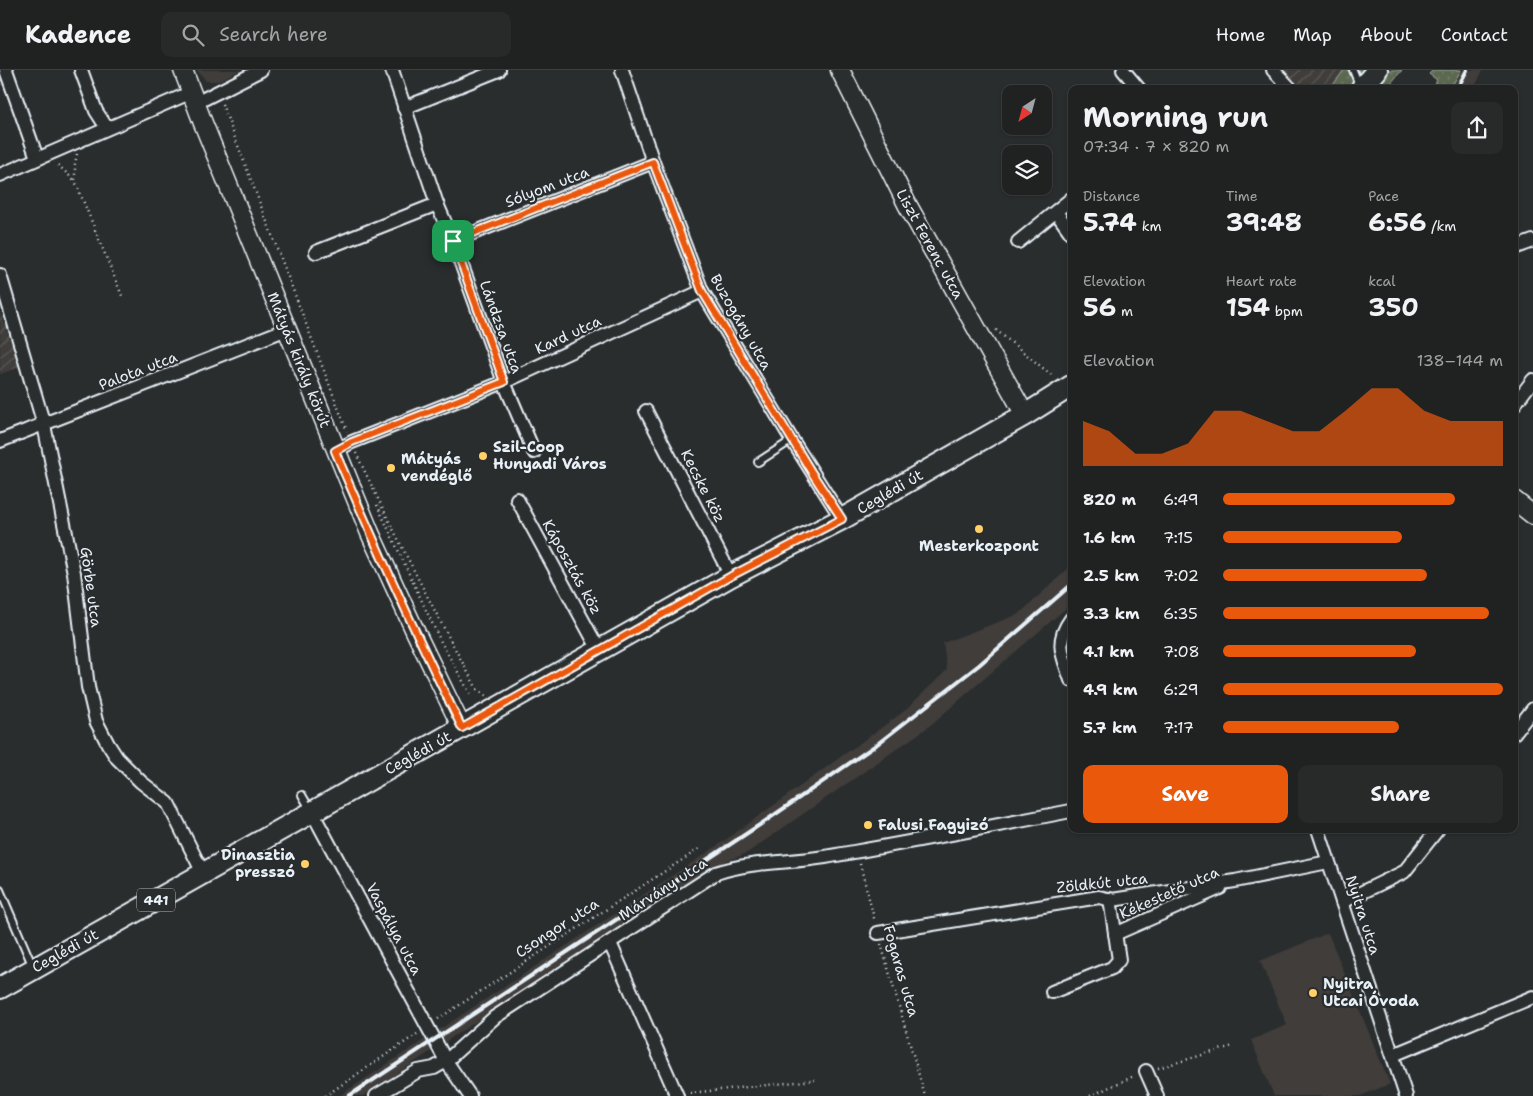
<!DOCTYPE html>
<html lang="en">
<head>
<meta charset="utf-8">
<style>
	:root { --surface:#202222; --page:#282a2a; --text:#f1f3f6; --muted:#a2a4a5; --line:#3d3f40; --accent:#ea580c }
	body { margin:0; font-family:"Shantell Sans",sans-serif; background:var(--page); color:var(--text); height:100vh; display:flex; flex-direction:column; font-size:19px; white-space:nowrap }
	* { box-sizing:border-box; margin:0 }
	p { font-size:16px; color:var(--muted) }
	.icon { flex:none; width:28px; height:28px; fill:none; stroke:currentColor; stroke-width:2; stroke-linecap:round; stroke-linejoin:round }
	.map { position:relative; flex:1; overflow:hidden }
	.drawer { position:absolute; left:1068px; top:15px; width:450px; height:748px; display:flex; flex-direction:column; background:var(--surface); border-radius:10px; box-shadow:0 1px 4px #0004,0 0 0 1px var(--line) }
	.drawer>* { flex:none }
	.needle { width:32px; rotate:216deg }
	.buttons { position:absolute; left:1002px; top:15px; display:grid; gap:10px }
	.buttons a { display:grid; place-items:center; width:50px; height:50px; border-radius:10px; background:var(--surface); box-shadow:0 1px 4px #0004,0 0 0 1px var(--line); font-size:25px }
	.pin { position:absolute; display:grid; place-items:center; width:42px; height:42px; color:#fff; margin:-21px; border-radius:10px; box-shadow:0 2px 8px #0006 }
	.round { display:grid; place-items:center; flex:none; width:52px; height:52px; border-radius:10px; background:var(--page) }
	.headline { display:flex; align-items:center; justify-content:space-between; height:85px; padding:0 15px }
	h1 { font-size:28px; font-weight:700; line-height:38px }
	.metrics { display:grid; grid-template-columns:repeat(3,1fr); gap:8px; height:85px; padding:5px 15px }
	.metrics div { display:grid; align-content:center }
	.metrics b { font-size:25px; font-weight:700 }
	.metrics small { font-size:14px; font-weight:400 }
	.metrics p { font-size:14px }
	.chart { height:140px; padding:10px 15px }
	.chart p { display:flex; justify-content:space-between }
	.chart svg { width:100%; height:90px; margin-top:5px; fill:var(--accent); opacity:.7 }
	.button { display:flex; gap:10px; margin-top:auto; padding:10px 15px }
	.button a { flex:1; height:58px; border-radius:10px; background:var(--accent); color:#fff; font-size:20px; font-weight:700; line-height:58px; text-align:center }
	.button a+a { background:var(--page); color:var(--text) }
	ul { padding:0 15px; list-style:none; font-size:16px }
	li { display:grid; grid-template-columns:80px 60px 1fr; align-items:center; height:38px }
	li i { height:12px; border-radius:6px; background:var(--accent) }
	header { display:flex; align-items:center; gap:30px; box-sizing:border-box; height:70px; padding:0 25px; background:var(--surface); border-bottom:1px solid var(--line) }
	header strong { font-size:24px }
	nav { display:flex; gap:28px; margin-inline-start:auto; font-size:18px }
	.search { width:350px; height:45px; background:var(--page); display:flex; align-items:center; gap:12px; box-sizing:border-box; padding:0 18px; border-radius:10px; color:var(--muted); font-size:19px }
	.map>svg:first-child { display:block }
	.built { fill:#3f3d3b }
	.industrial { fill:url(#industrial-furrows) }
	.grass { fill:url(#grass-dots); stroke:#a2aca4 }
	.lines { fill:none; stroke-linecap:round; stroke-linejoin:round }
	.lane-casing { stroke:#e8f1f8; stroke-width:10 }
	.street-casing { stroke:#e8f1f8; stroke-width:16 }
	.secondary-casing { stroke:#e8f1f8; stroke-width:21 }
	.primary-casing { stroke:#e8f1f8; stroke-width:24 }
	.path { stroke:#e8f1f8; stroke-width:2.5; stroke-dasharray:1 4; stroke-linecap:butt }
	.lane { stroke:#2a2d2e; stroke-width:6 }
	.street { stroke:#2a2d2e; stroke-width:12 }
	.secondary { stroke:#2a2d2e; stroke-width:18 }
	.primary { stroke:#2a2d2e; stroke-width:20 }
	.rail { stroke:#e8f1f8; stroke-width:4 }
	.route-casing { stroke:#fff; stroke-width:10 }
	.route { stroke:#ea580c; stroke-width:6 }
	.poi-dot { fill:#ffd166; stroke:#2a2d2e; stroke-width:2 }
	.labels { text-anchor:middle; stroke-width:4.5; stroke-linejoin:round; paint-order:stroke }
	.shield { fill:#2a2d2e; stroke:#afb6bb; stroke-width:1 }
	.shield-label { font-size:14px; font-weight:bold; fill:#e8f1f8 }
	.street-label { font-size:15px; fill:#e8f1f8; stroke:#2a2d2e }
	.poi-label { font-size:15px; font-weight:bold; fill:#e8f1f8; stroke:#2a2d2e; text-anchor:start }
</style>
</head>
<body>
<header>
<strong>Kadence</strong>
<div class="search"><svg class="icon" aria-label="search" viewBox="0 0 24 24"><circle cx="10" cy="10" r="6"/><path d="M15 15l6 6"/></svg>Search here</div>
<nav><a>Home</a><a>Map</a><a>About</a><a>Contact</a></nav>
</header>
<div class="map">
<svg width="1533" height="1026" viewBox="0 0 1533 1026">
	<defs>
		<pattern id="industrial-furrows" width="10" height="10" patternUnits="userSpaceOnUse" patternTransform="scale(1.25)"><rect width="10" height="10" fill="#3f3d3b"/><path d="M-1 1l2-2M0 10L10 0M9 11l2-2" fill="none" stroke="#5b5a58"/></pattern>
		<pattern id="grass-dots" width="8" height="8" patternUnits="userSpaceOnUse" patternTransform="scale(1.25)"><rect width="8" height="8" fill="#5b6850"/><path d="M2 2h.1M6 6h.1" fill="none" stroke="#737e6a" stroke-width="1.8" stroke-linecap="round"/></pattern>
	</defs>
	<rect width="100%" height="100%" fill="#2a2d2e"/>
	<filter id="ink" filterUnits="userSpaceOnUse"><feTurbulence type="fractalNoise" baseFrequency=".02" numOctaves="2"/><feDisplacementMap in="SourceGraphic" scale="10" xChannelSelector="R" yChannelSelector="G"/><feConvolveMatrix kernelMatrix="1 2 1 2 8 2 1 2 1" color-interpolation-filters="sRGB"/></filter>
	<g filter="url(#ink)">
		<!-- built -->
		<g class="built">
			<polygon points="197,0 240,0 218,11 206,11"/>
			<polygon points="1461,0 1483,0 1474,19 1450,19"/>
			<polygon points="1071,496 1071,534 927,658 747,783 711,797 363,1026 339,1026 717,776 903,642 947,600 943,573 1019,544"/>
			<polygon points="1328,863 1390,1014 1360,1026 1274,1026 1251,970 1287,955 1260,891"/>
		</g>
		<!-- industrial -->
		<g class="industrial">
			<polygon points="1281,0 1344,0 1330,19 1302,19"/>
			<polygon points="0,242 20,297 0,304"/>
		</g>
		<!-- grass -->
		<g class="grass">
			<polygon points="1344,0 1402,0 1386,19 1330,19"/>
			<polygon points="1433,0 1461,0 1450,19 1433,19 1437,10 1429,4"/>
		</g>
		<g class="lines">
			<defs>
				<g id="lane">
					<polyline points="1353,0 1359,15"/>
					<polyline points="758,392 792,370"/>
					<polyline points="302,725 310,739"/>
					<polyline points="0,820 33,897"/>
				</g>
				<g id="street">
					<polyline points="6,0 37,88"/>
					<polyline points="81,0 96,41 107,58"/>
					<polyline points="392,0 437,134 453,171 504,312 534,382"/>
					<polyline points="622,0 653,92 702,221 792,370 842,449"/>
					<polyline points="1123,0 1139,19"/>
					<polyline points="1273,0 1291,19"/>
					<polyline points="196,33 261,0"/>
					<polyline points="404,38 499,0"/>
					<polyline points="0,105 192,22"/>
					<polyline points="1056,142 1071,163"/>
					<polyline points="453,171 653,92"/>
					<polyline points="1018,172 1071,129"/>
					<polyline points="1514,178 1533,171"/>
					<polyline points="316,182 437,134"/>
					<polyline points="0,205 44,355 74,503 88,617 96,651 108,674 117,688 141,712 168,733 203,803"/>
					<polyline points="1514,335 1533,310"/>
					<polyline points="646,341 731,506"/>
					<polyline points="0,371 287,259"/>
					<polyline points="335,381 352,372 504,312 702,221"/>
					<polyline points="517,429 593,569 600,580"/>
					<path d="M1071,549c-17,23 -8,37 0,61"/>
					<polyline points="1514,663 1533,639"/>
					<polyline points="312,742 446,991 470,1026"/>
					<polyline points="1318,759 1406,1026"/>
					<polyline points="1342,832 1404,802 1438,759"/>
					<polyline points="878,863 1099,827 1112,830 1235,811 1328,792"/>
					<polyline points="1115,864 1220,818"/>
					<polyline points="610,873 677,1026"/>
					<polyline points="1052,922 1112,898 1119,890 1110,829"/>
					<polyline points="1393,985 1533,927"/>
					<polyline points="1146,1001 1157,1026"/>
					<path d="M376,1026l42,-25 16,-3 12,-7 49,-44 221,-144c35,-12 73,-10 109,-16 82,-14 164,-30 246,-46"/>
				</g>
				<g id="secondary">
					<polyline points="183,0 203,53 370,463 416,563 462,658"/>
					<polyline points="840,0 907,134 1025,345"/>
					<polyline points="1514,430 1533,445"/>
				</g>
				<g id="primary">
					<polyline points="1361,19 1377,0"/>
					<polyline points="0,918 731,506 842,449 1025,345 1071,316"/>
				</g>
			</defs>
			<!-- lane casing -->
			<use href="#lane" class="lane-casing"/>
			<!-- street casing -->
			<use href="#street" class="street-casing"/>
			<!-- secondary casing -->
			<use href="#secondary" class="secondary-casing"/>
			<!-- primary casing -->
			<use href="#primary" class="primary-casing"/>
			<!-- path -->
			<g class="path">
				<polyline points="222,34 347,361"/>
				<polyline points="77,84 75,94 75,111 123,228"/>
				<polyline points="58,95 75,111"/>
				<polyline points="996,260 1054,307"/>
				<path d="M356,383c38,80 78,158 121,236l9,7"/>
				<polyline points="377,435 441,572 472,627"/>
				<polyline points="860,794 875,852"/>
				<polyline points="881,874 925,1026"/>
				<polyline points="438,949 699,779"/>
				<polyline points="1158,998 1233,976"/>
				<polyline points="690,1023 815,1010"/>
				<polyline points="325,1026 417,964"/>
				<polyline points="1090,1026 1134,1006"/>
			</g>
			<!-- lane -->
			<use href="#lane" class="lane"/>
			<!-- street -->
			<use href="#street" class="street"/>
			<!-- secondary -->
			<use href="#secondary" class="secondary"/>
			<!-- primary -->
			<use href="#primary" class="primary"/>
			<!-- rail -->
			<g class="rail">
				<polyline points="1457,19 1467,0"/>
				<polyline points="349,1026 764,752 876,675 979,595 1071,515"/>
			</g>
		</g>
	</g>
	<g class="lines" filter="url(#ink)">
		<defs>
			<path id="route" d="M653,92l49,129 110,182 30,46 -111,57 -269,152c-45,-91 -87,-183 -127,-277l17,-9 152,-60 -51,-141z"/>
		</defs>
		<!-- route casing -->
		<use href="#route" class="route-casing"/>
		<!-- route -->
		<use href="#route" class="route"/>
	</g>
	<!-- markers -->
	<g class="poi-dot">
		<circle cx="483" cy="386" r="5"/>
		<circle cx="391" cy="398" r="5"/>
		<circle cx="979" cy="459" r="5"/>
		<circle cx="868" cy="755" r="5"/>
		<circle cx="305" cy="794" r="5"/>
		<circle cx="1313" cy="923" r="5"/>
	</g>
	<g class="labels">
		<!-- shield labels -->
		<rect class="shield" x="137" y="818.5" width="38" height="23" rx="4"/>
		<g class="shield-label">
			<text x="156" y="835">441</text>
		</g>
		<!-- street labels -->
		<g class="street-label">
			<text transform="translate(547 117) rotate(-21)" y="5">Sólyom utca</text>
			<text transform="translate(930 174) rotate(61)" y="5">Liszt Ferenc utca</text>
			<text transform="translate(741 252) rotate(60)" y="5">Buzogány utca</text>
			<text transform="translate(501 257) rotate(70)" y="5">Lándzsa utca</text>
			<text transform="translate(568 265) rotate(-25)" y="5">Kard utca</text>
			<text transform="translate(299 290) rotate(68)" y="5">Mátyás király körút</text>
			<text transform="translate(138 301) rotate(-21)" y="5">Palota utca</text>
			<text transform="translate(703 416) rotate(63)" y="5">Kecske köz</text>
			<text transform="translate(890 422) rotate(-30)" y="5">Ceglédi út</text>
			<text transform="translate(572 497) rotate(61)" y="5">Káposztás köz</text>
			<text transform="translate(91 517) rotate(82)" y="5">Görbe utca</text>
			<text transform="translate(418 683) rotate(-29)" y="5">Ceglédi út</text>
			<text transform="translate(1102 813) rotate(-6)" y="5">Zöldkút utca</text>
			<text transform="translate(663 819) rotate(-33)" y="5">Márvány utca</text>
			<text transform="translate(1169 823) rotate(-24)" y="5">Kékestető utca</text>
			<text transform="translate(1363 845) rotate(72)" y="5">Nyitra utca</text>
			<text transform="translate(557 858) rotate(-33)" y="5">Csongor utca</text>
			<text transform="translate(394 859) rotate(62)" y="5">Vaspálya utca</text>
			<text transform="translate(65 881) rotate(-29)" y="5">Ceglédi út</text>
			<text transform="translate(901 901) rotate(74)" y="5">Fogaras utca</text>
		</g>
		<!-- poi labels -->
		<g class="poi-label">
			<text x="493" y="382">Szil-Coop<tspan x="493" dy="17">Hunyadi Város</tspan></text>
			<text x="401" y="394">Mátyás<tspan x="401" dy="17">vendéglő</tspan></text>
			<text x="979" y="481" text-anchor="middle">Mesterkozpont</text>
			<text x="878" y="760">Falusi Fagyizó</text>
			<text x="295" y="790" text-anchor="end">Dinasztia<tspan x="295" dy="17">presszó</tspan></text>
			<text x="1323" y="919">Nyitra<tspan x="1323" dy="17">Utcai Óvoda</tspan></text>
		</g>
	</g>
</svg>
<div class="buttons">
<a><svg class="needle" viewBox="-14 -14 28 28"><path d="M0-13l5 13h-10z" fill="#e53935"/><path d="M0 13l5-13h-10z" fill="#a2a4a5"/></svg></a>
<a><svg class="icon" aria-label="layers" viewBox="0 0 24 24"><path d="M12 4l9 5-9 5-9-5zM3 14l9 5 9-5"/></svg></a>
</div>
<div class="pin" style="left:453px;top:171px;background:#1e9e55"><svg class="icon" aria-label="arrive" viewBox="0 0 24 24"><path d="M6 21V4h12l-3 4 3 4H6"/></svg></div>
<section class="drawer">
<div class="headline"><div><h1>Morning run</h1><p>07:34 · 7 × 820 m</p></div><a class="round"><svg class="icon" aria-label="share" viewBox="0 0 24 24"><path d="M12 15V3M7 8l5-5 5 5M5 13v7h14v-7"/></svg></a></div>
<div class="metrics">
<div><p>Distance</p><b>5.74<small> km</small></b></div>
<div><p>Time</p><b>39:48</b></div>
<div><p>Pace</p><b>6:56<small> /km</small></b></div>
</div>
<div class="metrics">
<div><p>Elevation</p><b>56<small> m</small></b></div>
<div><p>Heart rate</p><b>154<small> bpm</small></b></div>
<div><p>kcal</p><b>350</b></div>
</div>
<div class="chart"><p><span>Elevation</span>138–144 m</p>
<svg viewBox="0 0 160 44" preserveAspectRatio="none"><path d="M0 44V22L10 27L20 38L30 38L40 33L50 17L60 17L70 22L80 27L90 27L100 17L110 6L120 6L130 17L140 22L150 22L160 22V44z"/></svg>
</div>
<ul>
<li><b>820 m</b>6:49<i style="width:83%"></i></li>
<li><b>1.6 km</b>7:15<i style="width:64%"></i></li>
<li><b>2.5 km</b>7:02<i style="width:73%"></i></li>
<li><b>3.3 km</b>6:35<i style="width:95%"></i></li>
<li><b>4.1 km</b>7:08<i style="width:69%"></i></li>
<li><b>4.9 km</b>6:29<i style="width:100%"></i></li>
<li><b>5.7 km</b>7:17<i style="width:63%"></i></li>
</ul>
<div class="button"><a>Save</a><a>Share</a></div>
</section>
</div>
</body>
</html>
